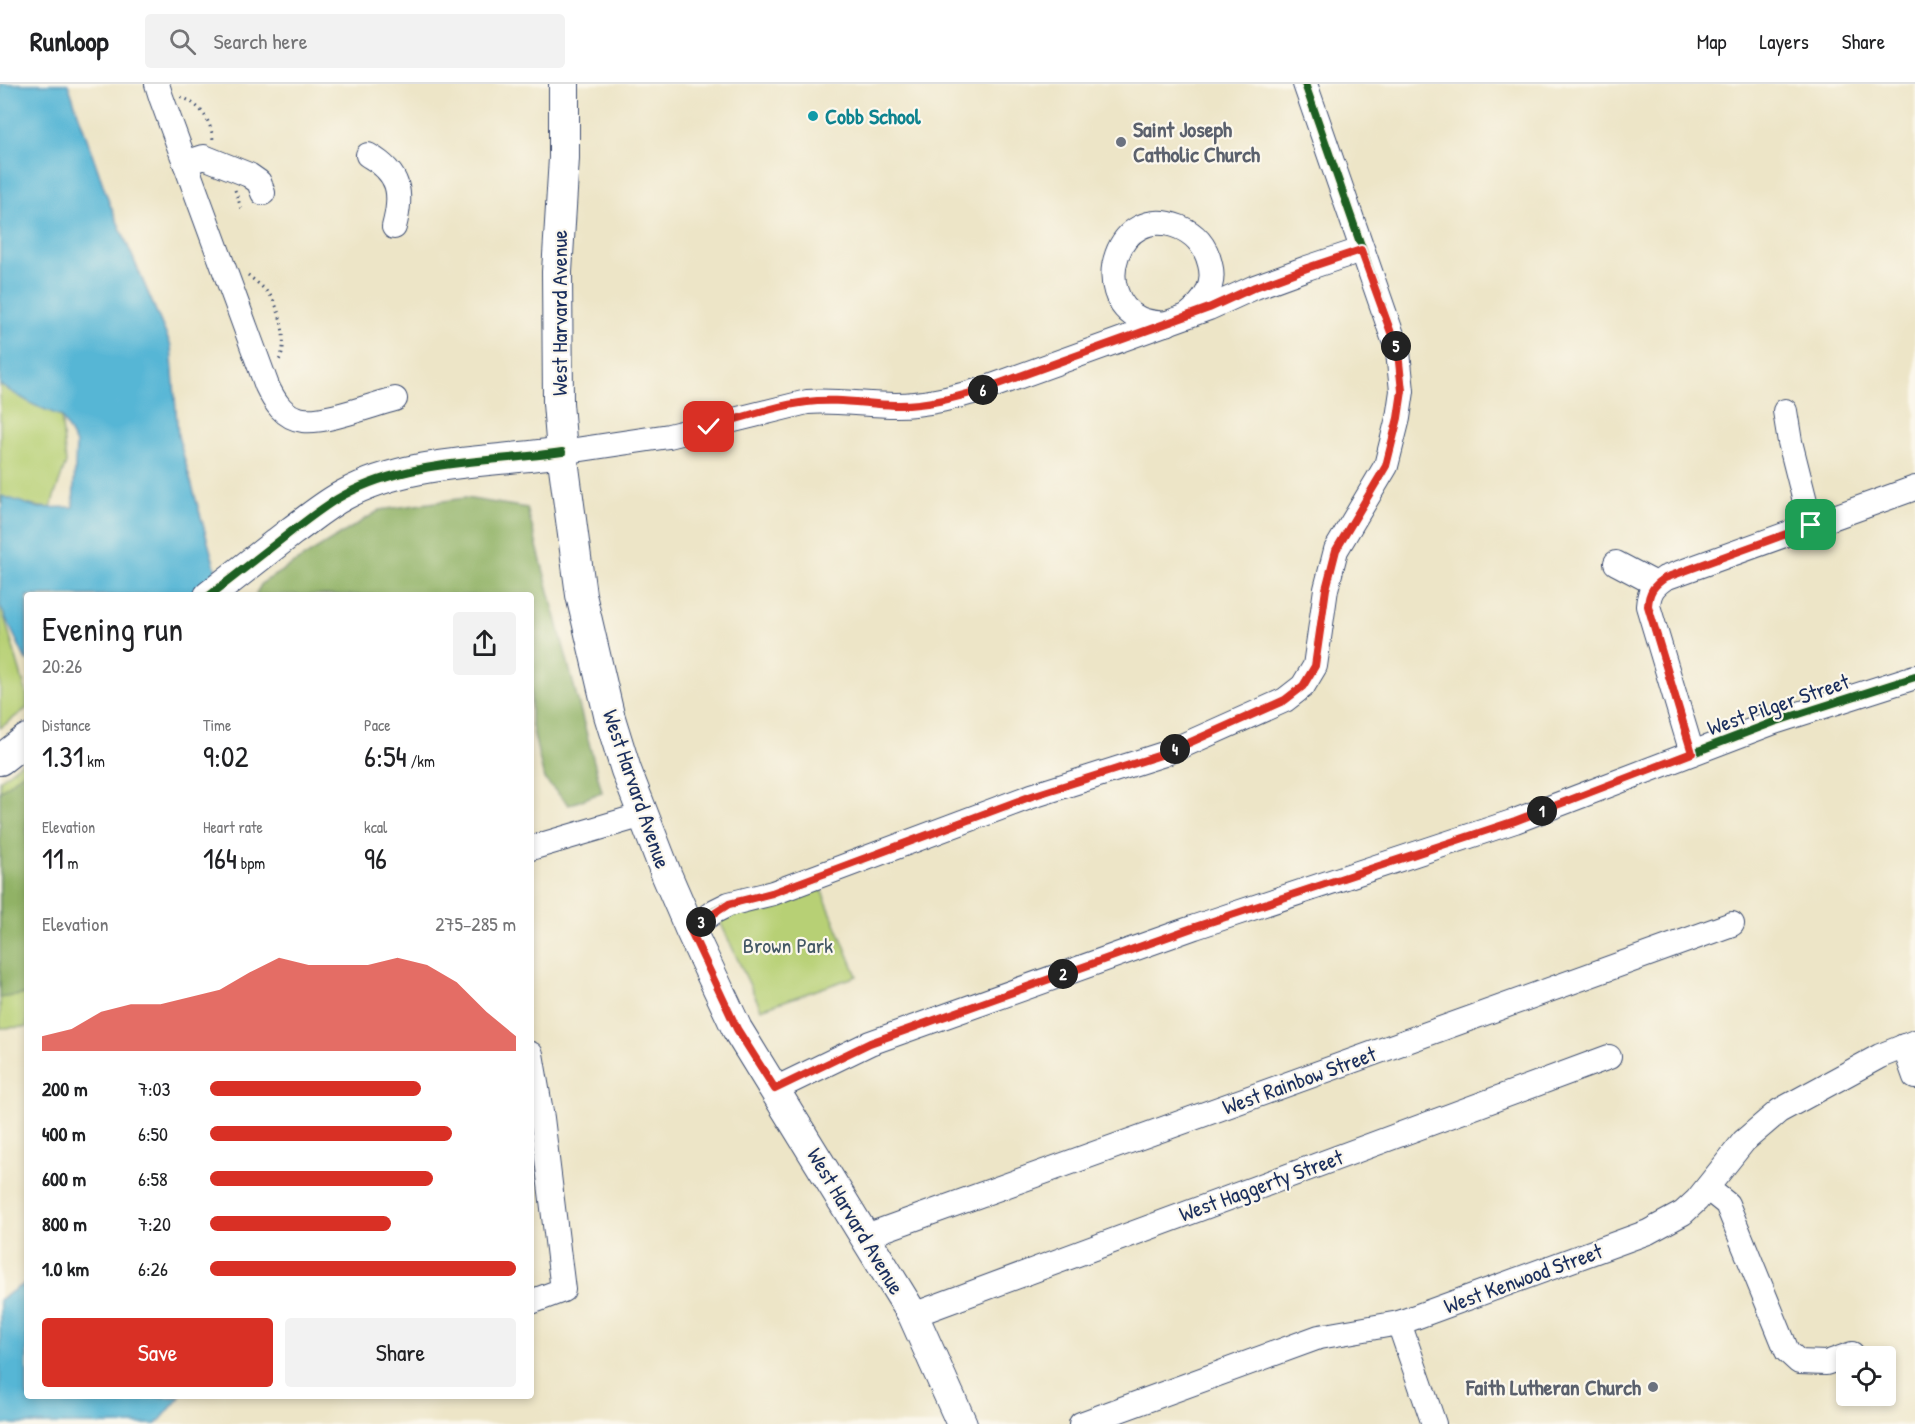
<!DOCTYPE html>
<html lang="en">
<head>
<meta charset="utf-8">
<style>
	:root { --surface:#fff; --page:#f2f2f2; --text:#202124; --muted:#757577; --line:#e0e0e0; --accent:#d93025 }
	body { margin:0; font-family:"Patrick Hand",sans-serif; background:var(--page); color:var(--text); height:100vh; display:flex; flex-direction:column; font-size:22px; white-space:nowrap }
	* { box-sizing:border-box; margin:0 }
	p { font-size:20px; color:var(--muted) }
	.icon { flex:none; width:33px; height:33px; fill:none; stroke:currentColor; stroke-width:2; stroke-linecap:round; stroke-linejoin:round }
	.map { position:relative; flex:1; overflow:hidden }
	.sheet { position:absolute; left:24px; top:508px; width:510px; height:807px; display:flex; flex-direction:column; background:var(--surface); border-radius:6px; box-shadow:0 3px 9px #0003 }
	.sheet>* { flex:none }
	.controls { position:absolute; left:1836px; top:1262px; display:grid; gap:12px }
	.controls a { display:grid; place-items:center; width:60px; height:60px; border-radius:6px; background:var(--surface); box-shadow:0 3px 9px #0003; font-size:30px }
	.pin { position:absolute; display:grid; place-items:center; width:51px; height:51px; color:#fff; margin:-26px; border-radius:12px; box-shadow:0 3px 9px #0006 }
	.km { position:absolute; width:30px; height:30px; margin:-15px; border-radius:50%; background:#222; color:#fff; font-size:16px; line-height:30px; text-align:center }
	.round { display:grid; place-items:center; flex:none; width:63px; height:63px; border-radius:6px; background:var(--page) }
	.headline { display:flex; align-items:center; justify-content:space-between; height:102px; padding:0 18px }
	h1 { font-size:33px; font-weight:600; line-height:45px }
	.stats { display:grid; grid-template-columns:repeat(3,1fr); gap:9px; height:102px; padding:6px 18px }
	.stats div { display:grid; align-content:center }
	.stats b { font-size:30px; font-weight:600 }
	.stats small { font-size:16px; font-weight:400 }
	.stats p { font-size:16px }
	.chart { height:168px; padding:12px 18px }
	.chart p { display:flex; justify-content:space-between }
	.chart svg { width:100%; height:108px; margin-top:6px; fill:var(--accent); opacity:.7 }
	.button { display:flex; gap:12px; margin-top:auto; padding:12px 18px }
	.button a { flex:1; height:69px; border-radius:6px; background:var(--accent); color:#fff; font-size:24px; font-weight:600; line-height:69px; text-align:center }
	.button a+a { background:var(--page); color:var(--text) }
	ul { padding:0 18px; list-style:none; font-size:20px }
	li { display:grid; grid-template-columns:96px 72px 1fr; align-items:center; height:45px }
	li i { height:15px; border-radius:8px; background:var(--accent) }
	header { display:flex; align-items:center; gap:36px; box-sizing:border-box; height:84px; padding:0 30px; background:var(--surface); border-bottom:2px solid var(--line) }
	header strong { font-size:28px }
	nav { display:flex; gap:33px; margin-inline-start:auto; font-size:21px }
	.search { width:420px; height:54px; background:var(--page); display:flex; align-items:center; gap:15px; box-sizing:border-box; padding:0 21px; border-radius:6px; color:var(--muted); font-size:22px }
	.map>svg:first-child { display:block }
	.green { fill:#b7d075; stroke:#69806a; stroke-width:1.5 }
	.forest { fill:#91b266; stroke:#567062; stroke-width:1.5 }
	.water { fill:#56b6d5; stroke:#38729a; stroke-width:1.5 }
	.lines { fill:none; stroke-linecap:round; stroke-linejoin:round }
	.minor-casing { stroke:#3a4a6e; stroke-width:26 }
	.major-casing { stroke:#3a4a6e; stroke-width:32 }
	.path { stroke:#3a4a6e; stroke-width:3; stroke-dasharray:1.5 4.5; stroke-linecap:butt }
	.minor { stroke:#fff; stroke-width:24 }
	.major { stroke:#fff; stroke-width:30 }
	.cycleway-casing { stroke:#fbf7ec; stroke-width:11 }
	.cycleway { stroke:#1b5e20; stroke-width:8 }
	.route-casing { stroke:#fff; stroke-width:12 }
	.route { stroke:#d93025; stroke-width:8 }
	.culture-dot { fill:#0f9aa8; stroke:#fbf7ec; stroke-width:2 }
	.worship-dot { fill:#6b7280; stroke:#fbf7ec; stroke-width:2 }
	.labels { text-anchor:middle; stroke-width:4.5; stroke-linejoin:round; paint-order:stroke }
	.culture-label { font-size:22px; font-weight:bold; fill:#0d838f; stroke:#fbf7ec; text-anchor:start }
	.worship-label { font-size:22px; font-weight:bold; fill:#5b616d; stroke:#fbf7ec; text-anchor:start }
	.street-label { font-size:22px; fill:#1b2f5e; stroke:#fbf7ec }
	.park-label { font-size:22px; fill:#425764; stroke:#fbf7ec }
</style>
</head>
<body>
<header>
<strong>Runloop</strong>
<div class="search"><svg class="icon" aria-label="search" viewBox="0 0 24 24"><circle cx="10" cy="10" r="6"/><path d="M15 15l6 6"/></svg>Search here</div>
<nav><a>Map</a><a>Layers</a><a>Share</a></nav>
</header>
<div class="map">
<svg width="1915" height="1340" viewBox="0 0 1915 1340">
	<rect width="100%" height="100%" fill="#fbf7ec"/>
	<filter id="ink" filterUnits="userSpaceOnUse"><feTurbulence type="fractalNoise" baseFrequency=".0167" numOctaves="2"/><feDisplacementMap in="SourceGraphic" scale="12" xChannelSelector="R" yChannelSelector="G"/><feConvolveMatrix kernelMatrix="1 2 1 2 8 2 1 2 1" color-interpolation-filters="sRGB"/></filter>
	<filter id="wash" filterUnits="userSpaceOnUse"><feTurbulence type="fractalNoise" baseFrequency=".008" numOctaves="4" result="noise"/><feDisplacementMap in="SourceGraphic" scale="24" xChannelSelector="R" yChannelSelector="G"/><feGaussianBlur stdDeviation="1.35" result="paint"/><feColorMatrix in="noise" values="0 0 0 0 0 0 0 0 0 0 0 0 0 0 0 0 0 1.4 0 .05"/><feComposite in="paint" operator="in"/></filter>
	<g filter="url(#wash)">
		<rect width="100%" height="100%" fill="#ede5c7"/>
		<!-- green -->
		<g class="green">
			<polygon points="0,300 61,332 66,379 50,424 0,418"/>
			<polygon points="0,518 27,611 27,624 0,644"/>
			<polygon points="27,674 27,943 0,944 0,696"/>
			<polygon points="816,793 857,892 761,925 715,827"/>
		</g>
		<!-- forest -->
		<g class="forest">
			<polygon points="465,414 527,424 602,708 569,721 544,695 531,638 531,512 255,511 262,499 380,426"/>
			<polygon points="24,688 27,689 27,910 0,914 0,707"/>
		</g>
		<!-- water -->
		<g class="water">
			<polygon points="0,0 68,0 109,118 171,262 178,352 223,511 27,512 27,578 0,522 2,412 39,424 73,423 76,360 61,332 34,321 0,301"/>
			<polygon points="27,1199 27,1312 180,1313 157,1340 0,1340 0,1216 17,1204"/>
		</g>
	</g>
	<g filter="url(#ink)">
		<g class="lines">
			<defs>
				<g id="minor">
					<path d="M157,0l4,13 106,289c7,15 17,32 36,34 22,3 69,-15 92,-21"/>
					<path d="M368,71c32,18 35,38 26,72"/>
					<polyline points="185,79 204,73 249,91 259,98 263,109"/>
					<path d="M1167,240c-10,-1 -19,-1 -27,-5 -51,-24 -23,-117 39,-92 17,7 27,20 31,37 6,22 -6,38 -22,51"/>
					<polyline points="1785,327 1790,358 1811,441"/>
					<path d="M562,368l107,-16 138,-34c30,-2 59,3 89,3 31,0 59,-8 88,-16l225,-81 46,-21 52,-19 54,-18"/>
					<polyline points="1616,479 1656,500"/>
					<path d="M1692,669l-44,-147c1,-14 5,-20 17,-28l250,-90"/>
					<polyline points="531,764 643,731"/>
					<polyline points="690,845 715,827 729,820 773,809 1032,712 1164,670 1285,616 1303,602 1315,582 1326,505 1336,466 1386,382 1398,334 1402,307 1398,268 1305,0"/>
					<polyline points="1904,962 1915,993"/>
					<polyline points="531,970 542,1034 563,1206 531,1218"/>
					<polyline points="775,1005 870,959 1195,843 1515,737 1774,638 1915,593"/>
					<polyline points="1707,1104 1727,1120 1787,1267 1799,1278 1826,1279 1852,1270"/>
					<polyline points="866,1152 1732,840"/>
					<polyline points="913,1231 1609,973"/>
					<polyline points="1399,1239 1434,1340"/>
					<polyline points="1081,1340 1319,1253 1399,1239 1648,1148 1683,1129 1697,1116 1744,1057 1779,1027 1880,972 1915,958"/>
				</g>
				<g id="major">
					<polyline points="564,0 564,74 557,188 558,319 562,368 581,511 609,631 626,686 667,792 690,845 737,945 913,1231 962,1340"/>
					<path d="M209,512c28,-22 55,-43 83,-65 17,-12 33,-26 52,-36 66,-36 146,-32 218,-43"/>
					<polyline points="0,676 27,655"/>
				</g>
			</defs>
			<!-- minor casing -->
			<use href="#minor" class="minor-casing"/>
			<!-- major casing -->
			<use href="#major" class="major-casing"/>
			<!-- path -->
			<g class="path">
				<path d="M181,13c19,7 30,23 32,43"/>
				<polyline points="235,106 242,127"/>
				<path d="M248,191c7,6 15,12 22,20 10,13 19,50 9,65"/>
			</g>
			<!-- minor -->
			<use href="#minor" class="minor"/>
			<!-- major -->
			<use href="#major" class="major"/>
			<defs>
				<g id="cycleway">
					<path d="M209,512c28,-22 55,-43 83,-65 17,-12 33,-26 52,-36 66,-36 146,-32 218,-43"/>
					<polyline points="690,845 715,827 729,820 773,809 1032,712 1164,670 1285,616 1303,602 1315,582 1326,505 1336,466 1386,382 1398,334 1402,307 1398,268 1305,0"/>
					<polyline points="775,1005 870,959 1195,843 1515,737 1774,638 1915,593"/>
				</g>
			</defs>
			<!-- cycleway casing -->
			<use href="#cycleway" class="cycleway-casing"/>
			<!-- cycleway -->
			<use href="#cycleway" class="cycleway"/>
		</g>
	</g>
	<g class="lines" filter="url(#ink)">
		<defs>
			<path id="route" d="M709,343c32,-9 65,-21 98,-25 29,-4 58,2 87,3 31,1 61,-7 90,-16l225,-81 46,-21 52,-19 54,-18 37,102 4,39 -4,27 -12,48 -50,84 -10,39 -11,77 -12,20 -18,14 -121,54 -132,42 -260,97 -43,11 -39,25 47,100 38,60 95,-46 325,-116 320,-106 177,-68 -44,-147c1,-14 5,-20 17,-28l146,-53"/>
		</defs>
		<!-- route casing -->
		<use href="#route" class="route-casing"/>
		<!-- route -->
		<use href="#route" class="route"/>
	</g>
	<!-- markers -->
	<circle class="culture-dot" cx="813" cy="32" r="6"/>
	<g class="worship-dot">
		<circle cx="1121" cy="58" r="6"/>
		<circle cx="1653" cy="1303" r="6"/>
	</g>
	<g class="labels">
		<!-- culture labels -->
		<g class="culture-label">
			<text x="825" y="40">Cobb School</text>
		</g>
		<!-- worship labels -->
		<g class="worship-label">
			<text x="1133" y="53">Saint Joseph<tspan x="1133" dy="25">Catholic Church</tspan></text>
			<text x="1641" y="1311" text-anchor="end">Faith Lutheran Church</text>
		</g>
		<!-- street labels -->
		<g class="street-label">
			<text transform="translate(559 229) rotate(-90)" y="8">West Harvard Avenue</text>
			<text transform="translate(1778 620) rotate(-19)" y="8">West Pilger Street</text>
			<text transform="translate(637 705) rotate(71)" y="8">West Harvard Avenue</text>
			<text transform="translate(1299 996) rotate(-20)" y="8">West Rainbow Street</text>
			<text transform="translate(1261 1101) rotate(-20)" y="8">West Haggerty Street</text>
			<text transform="translate(856 1137) rotate(59)" y="8">West Harvard Avenue</text>
			<text transform="translate(1523 1194) rotate(-20)" y="8">West Kenwood Street</text>
		</g>
		<!-- park labels -->
		<g class="park-label">
			<text x="788" y="869">Brown Park</text>
		</g>
	</g>
</svg>
<div class="controls">
<a><svg class="icon" aria-label="locate" viewBox="0 0 24 24"><circle cx="12" cy="12" r="6"/><path d="M12 2v4M12 18v4M2 12h4M18 12h4"/></svg></a>
</div>
<div class="pin" style="left:1811px;top:441px;background:#1e9e55"><svg class="icon" aria-label="arrive" viewBox="0 0 24 24"><path d="M6 21V4h12l-3 4 3 4H6"/></svg></div>
<div class="pin" style="left:709px;top:343px;background:#d93025"><svg class="icon" aria-label="check" viewBox="0 0 24 24"><path d="M5 12l5 5 9-10"/></svg></div>
<b class="km" style="left:1542px;top:727px">1</b>
<b class="km" style="left:1063px;top:890px">2</b>
<b class="km" style="left:701px;top:838px">3</b>
<b class="km" style="left:1175px;top:665px">4</b>
<b class="km" style="left:1396px;top:262px">5</b>
<b class="km" style="left:983px;top:306px">6</b>
<section class="sheet">
<div class="headline"><div><h1>Evening run</h1><p>20:26</p></div><a class="round"><svg class="icon" aria-label="share" viewBox="0 0 24 24"><path d="M12 15V3M7 8l5-5 5 5M5 13v7h14v-7"/></svg></a></div>
<div class="stats">
<div><p>Distance</p><b>1.31<small> km</small></b></div>
<div><p>Time</p><b>9:02</b></div>
<div><p>Pace</p><b>6:54<small> /km</small></b></div>
</div>
<div class="stats">
<div><p>Elevation</p><b>11<small> m</small></b></div>
<div><p>Heart rate</p><b>164<small> bpm</small></b></div>
<div><p>kcal</p><b>96</b></div>
</div>
<div class="chart"><p><span>Elevation</span>275–285 m</p>
<svg viewBox="0 0 160 44" preserveAspectRatio="none"><path d="M0 44V38L10 35L20 28L30 25L40 25L50 22L60 19L70 12L80 6L90 9L100 9L110 9L120 6L130 9L140 16L150 28L160 38V44z"/></svg>
</div>
<ul>
<li><b>200 m</b>7:03<i style="width:69%"></i></li>
<li><b>400 m</b>6:50<i style="width:79%"></i></li>
<li><b>600 m</b>6:58<i style="width:73%"></i></li>
<li><b>800 m</b>7:20<i style="width:59%"></i></li>
<li><b>1.0 km</b>6:26<i style="width:100%"></i></li>
</ul>
<div class="button"><a>Save</a><a>Share</a></div>
</section>
</div>
</body>
</html>
